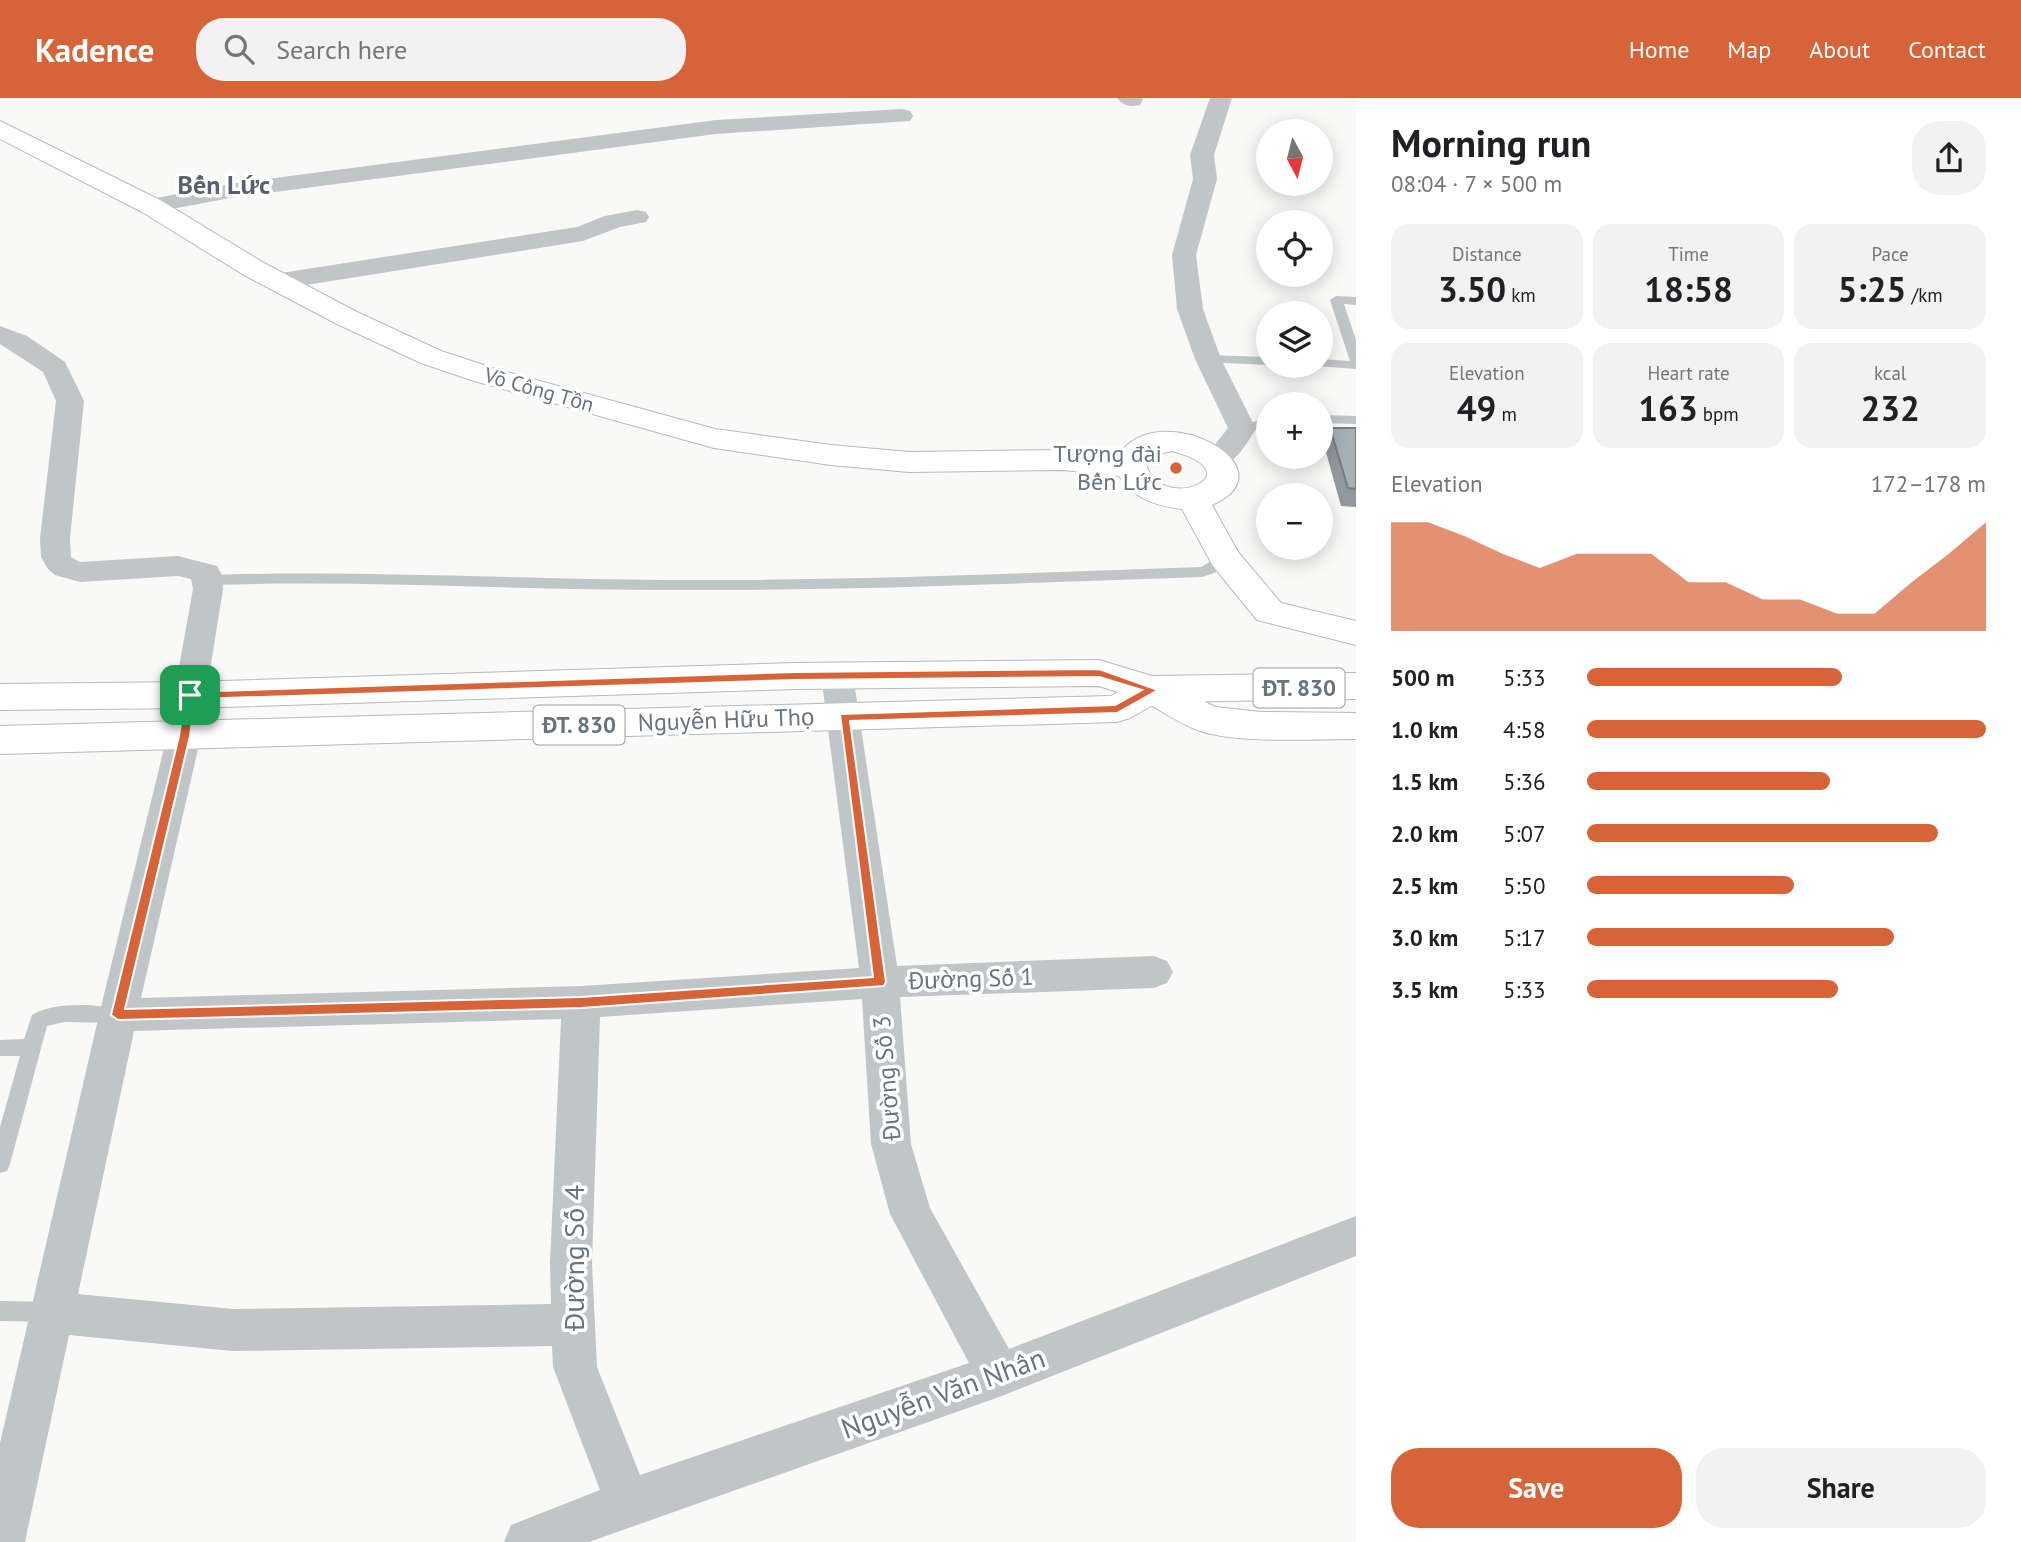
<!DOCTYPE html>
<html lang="en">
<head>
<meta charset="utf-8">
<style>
	:root { --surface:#fff; --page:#f2f2f2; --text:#202124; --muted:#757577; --accent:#d76339 }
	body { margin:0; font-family:"PT Sans",sans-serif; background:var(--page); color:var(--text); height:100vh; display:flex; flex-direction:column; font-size:26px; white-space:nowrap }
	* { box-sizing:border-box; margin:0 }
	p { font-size:23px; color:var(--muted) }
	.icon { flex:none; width:38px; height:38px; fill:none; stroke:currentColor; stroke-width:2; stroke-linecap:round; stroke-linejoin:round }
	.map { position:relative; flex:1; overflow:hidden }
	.details { display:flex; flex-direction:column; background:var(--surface); width:665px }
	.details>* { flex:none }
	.needle { width:46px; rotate:173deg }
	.controls { position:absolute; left:1256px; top:21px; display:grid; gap:14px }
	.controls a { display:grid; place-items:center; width:77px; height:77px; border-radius:50%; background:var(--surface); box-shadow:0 4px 18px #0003; font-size:35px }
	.pin { position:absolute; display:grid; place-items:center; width:60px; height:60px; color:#fff; margin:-30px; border-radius:14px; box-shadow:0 4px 10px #0006 }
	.round { display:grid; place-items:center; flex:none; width:74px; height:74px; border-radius:28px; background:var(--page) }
	.head { display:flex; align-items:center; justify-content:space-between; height:119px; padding:0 35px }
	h1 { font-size:38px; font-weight:700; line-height:52px }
	.figures { display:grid; grid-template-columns:repeat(3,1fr); gap:10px; height:119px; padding:7px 35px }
	.figures div { display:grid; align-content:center; border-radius:18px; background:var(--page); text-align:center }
	.figures b { font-size:35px; font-weight:700 }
	.figures small { font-size:19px; font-weight:400 }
	.figures p { font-size:19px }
	.chart { height:196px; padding:14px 35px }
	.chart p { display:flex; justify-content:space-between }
	.chart svg { width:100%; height:126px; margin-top:7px; fill:var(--accent); opacity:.7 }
	.cta { display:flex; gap:14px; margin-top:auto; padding:14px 35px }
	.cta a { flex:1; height:80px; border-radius:28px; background:var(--accent); color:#fff; font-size:28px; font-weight:700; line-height:80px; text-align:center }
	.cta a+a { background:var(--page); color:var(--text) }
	ul { padding:0 35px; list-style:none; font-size:23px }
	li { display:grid; grid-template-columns:112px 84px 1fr; align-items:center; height:52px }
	li i { height:18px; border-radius:9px; background:var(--accent) }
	header { display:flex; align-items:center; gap:42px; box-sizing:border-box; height:98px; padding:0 35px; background:var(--accent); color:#fff }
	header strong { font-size:33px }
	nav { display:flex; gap:38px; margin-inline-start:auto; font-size:24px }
	.search { width:490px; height:63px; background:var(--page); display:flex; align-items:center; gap:18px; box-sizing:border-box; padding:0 24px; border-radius:28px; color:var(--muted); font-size:26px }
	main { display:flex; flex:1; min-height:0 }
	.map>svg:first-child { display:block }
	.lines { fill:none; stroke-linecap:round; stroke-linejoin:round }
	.secondary-casing { stroke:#b5babf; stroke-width:2 }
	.primary-casing { stroke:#b4b9bd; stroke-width:2 }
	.lane { fill:#c0c5c8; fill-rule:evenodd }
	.street { fill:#c0c5c8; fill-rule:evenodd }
	.secondary { fill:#fff; fill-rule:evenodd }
	.primary { fill:#fff; fill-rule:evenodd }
	.wall { fill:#90979d }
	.building { fill:#a8b0b6; stroke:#767b7f; stroke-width:2 }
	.route { fill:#d76339; stroke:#fff; stroke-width:2; fill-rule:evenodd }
	.poi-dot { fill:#d76339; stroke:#fff; stroke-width:2.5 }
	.labels { text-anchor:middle; stroke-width:7; stroke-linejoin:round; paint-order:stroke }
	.far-street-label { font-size:21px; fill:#667480; stroke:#fff }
	.shield { fill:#fff; stroke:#949ea6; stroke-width:2 }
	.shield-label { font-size:23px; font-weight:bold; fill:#667480 }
	.poi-label { font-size:24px; fill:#667480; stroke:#fff; text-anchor:end }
	.street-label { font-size:24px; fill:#667480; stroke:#fff }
	.far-district-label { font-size:26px; font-weight:bold; fill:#58626c; stroke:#fff }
	.near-street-label { font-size:28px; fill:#667480; stroke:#fff }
</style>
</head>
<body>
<header>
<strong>Kadence</strong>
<div class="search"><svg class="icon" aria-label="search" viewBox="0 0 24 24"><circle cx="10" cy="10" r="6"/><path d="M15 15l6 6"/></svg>Search here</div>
<nav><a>Home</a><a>Map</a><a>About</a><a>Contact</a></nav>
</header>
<main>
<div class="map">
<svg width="1356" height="1444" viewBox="0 0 1356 1444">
	<rect width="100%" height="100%" fill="#f9f9f7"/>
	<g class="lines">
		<defs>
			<g id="secondary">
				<path d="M0,23l160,79 104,63 93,49 84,39 55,18 219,60 116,16 78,7 155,-2 54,6c39,-63 178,12 94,49l26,47 43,51 75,18v24l-99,-25 -44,-54 -31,-57c-26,-3 -49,-11 -63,-33l-55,-6 -155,2 -78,-7 -117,-17 -240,-67 -53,-18 -84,-39 -93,-49 -102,-63 -142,-73zM1172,353c85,23 -9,62 -25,16l4,-11z"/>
				<path d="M1152,578l13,4 50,27 46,5 95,1v26c-42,0 -122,5 -159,-9 -20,-8 -39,-21 -58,-32l-5,-9 5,-9z"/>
			</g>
			<polygon id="primary" points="1099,562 1152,578 1356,575 1356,601 1158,604 1130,620 1117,624 0,656 0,628 1111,598 1118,594 1099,588 795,591 190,610 0,612 0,586 190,584 795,565"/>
		</defs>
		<!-- secondary casing -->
		<use href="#secondary" class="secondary-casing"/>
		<!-- primary casing -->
		<use href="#primary" class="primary-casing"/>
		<!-- lane -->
		<g class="lane">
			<polygon points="1336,198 1356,199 1356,207 1344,206 1356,242 1356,271 1316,268 1321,268 1321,261 1350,263 1330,202"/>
			<polygon points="1208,257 1269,259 1269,267 1203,264 1203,258"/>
			<polygon points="1321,317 1356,318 1356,326 1321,325"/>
			<polygon points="1269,320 1269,328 1242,335 1235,331 1237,328"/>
			<path d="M1225,455l5,1 3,4c-8,12 -18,15 -31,19 -178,6 -356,14 -534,13 -153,0 -307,-10 -460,-5l-8,-5 8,-5c153,-5 306,4 459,5 178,1 356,-7 534,-13z"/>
			<path d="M88,907l37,4 3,6 -3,6 -7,2 -54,-1 -17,4 -37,138 -3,7 -7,2v-46l20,-71h-20v-16l24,-1 8,-24c17,-10 37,-10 56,-10z"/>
			<polygon points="0,1203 51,1204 59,1207 62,1214 59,1221 51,1224 0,1223"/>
		</g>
		<!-- street -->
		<g class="street">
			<path d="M1117,0h25l1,2 -3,5c-10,2 -17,1 -23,-7z"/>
			<path d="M1210,0h22l-18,57 3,24 -21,76 7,54 18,50 35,70c-12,18 -25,44 -49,37l-4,-6 25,-32 -33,-69 -18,-50 -5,-54 21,-76 -3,-24z"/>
			<polygon points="902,11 910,13 913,18 910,23 716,36 230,100 151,115 142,113 139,108 142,103 151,101 230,86 716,22"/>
			<polygon points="637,112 646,114 649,119 646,124 620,129 583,143 281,191 272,188 268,183 272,178 281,175 577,129 605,118"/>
			<polygon points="0,228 27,238 65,264 84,303 70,440 71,459 80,464 178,458 217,468 221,475 223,491 206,597 202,605 190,609 178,605 174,597 193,491 191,481 178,478 80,484 55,477 48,471 41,459 40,440 56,303 43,274 0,246"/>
			<path d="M837,565l11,4 5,8 44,291 257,-10 13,5 6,11 -6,11 -13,5 -254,9 11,147 19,64 79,141 347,-133v40l-357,141 -410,145h-85l7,-17 89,-35 -47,-123 -1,-21 -319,5 -164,-16 -44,207h-25v-99l99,-428 68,-279 5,-9 12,-3 12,3 5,9 -60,262 440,-12 278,-18 -38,-293 5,-8zM862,901l9,145 19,70 79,149 -329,112 -43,-108 -5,-104 8,-246zM561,921l-11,244 1,41 -318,5 -155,-15 56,-263z"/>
		</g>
		<!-- secondary -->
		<use href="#secondary" class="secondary"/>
		<!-- primary -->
		<use href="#primary" class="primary"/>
	</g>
	<!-- wall -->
	<polygon class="wall" points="1330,330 1356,330 1356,409 1341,408 1324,347"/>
	<!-- building -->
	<polygon class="building" points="1330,330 1356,330 1356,391 1348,390"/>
	<!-- route -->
	<path class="route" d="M1099,571l59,21 -41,23 -267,8 36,261 -2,4 -303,22 -463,12 -7,-5 68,-279 7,-44 609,-20zM1099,579l43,13 -27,15 -275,9 33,263 -292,20 -456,12 65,-273 5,-37 600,-19z"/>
	<!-- markers -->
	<circle class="poi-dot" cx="1176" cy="370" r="7"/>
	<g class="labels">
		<!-- far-street labels -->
		<g class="far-street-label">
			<text transform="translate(539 292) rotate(16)" y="7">Võ Công Tồn</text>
		</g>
		<!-- shield labels -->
		<g class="shield">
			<rect x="1253.5" y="570.5" width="91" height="39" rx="5"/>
			<rect x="533.5" y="607.5" width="91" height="39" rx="5"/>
		</g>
		<g class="shield-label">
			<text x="1299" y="598">ĐT. 830</text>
			<text x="579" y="635">ĐT. 830</text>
		</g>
		<!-- poi labels -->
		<g class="poi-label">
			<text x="1162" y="364">Tượng đài<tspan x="1162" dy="28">Bến Lức</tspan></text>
		</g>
		<!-- street labels -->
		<g class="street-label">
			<text transform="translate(726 622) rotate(-2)" y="8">Nguyễn Hữu Thọ</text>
			<text transform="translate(971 881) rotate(-2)" y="8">Đường Số 1</text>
			<text transform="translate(887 980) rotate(-95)" y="8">Đường Số 3</text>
		</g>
		<!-- far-district labels -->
		<g class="far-district-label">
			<text x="224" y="96">Bến Lức</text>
		</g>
		<!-- near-street labels -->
		<g class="near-street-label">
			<text transform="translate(574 1160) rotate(-90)" y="10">Đường Số 4</text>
			<text transform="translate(943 1295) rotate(-20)" y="10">Nguyễn Văn Nhân</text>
		</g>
	</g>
</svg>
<div class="controls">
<a><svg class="needle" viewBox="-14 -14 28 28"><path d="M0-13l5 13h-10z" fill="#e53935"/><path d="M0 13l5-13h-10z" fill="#757577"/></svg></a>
<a><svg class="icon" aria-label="locate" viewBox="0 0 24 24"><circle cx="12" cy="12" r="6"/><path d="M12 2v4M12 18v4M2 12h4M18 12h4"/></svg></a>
<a><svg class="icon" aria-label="layers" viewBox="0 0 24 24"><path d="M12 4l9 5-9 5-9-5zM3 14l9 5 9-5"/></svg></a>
<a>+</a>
<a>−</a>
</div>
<div class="pin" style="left:190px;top:597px;background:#1e9e55"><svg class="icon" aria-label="arrive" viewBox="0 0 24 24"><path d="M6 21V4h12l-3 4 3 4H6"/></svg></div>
</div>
<section class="details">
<div class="head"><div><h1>Morning run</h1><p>08:04 · 7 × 500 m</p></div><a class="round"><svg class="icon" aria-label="share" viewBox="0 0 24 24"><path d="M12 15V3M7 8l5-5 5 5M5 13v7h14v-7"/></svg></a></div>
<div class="figures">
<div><p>Distance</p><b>3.50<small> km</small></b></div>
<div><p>Time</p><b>18:58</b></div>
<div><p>Pace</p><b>5:25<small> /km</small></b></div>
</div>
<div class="figures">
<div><p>Elevation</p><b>49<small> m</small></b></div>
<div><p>Heart rate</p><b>163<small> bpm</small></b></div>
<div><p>kcal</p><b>232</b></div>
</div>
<div class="chart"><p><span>Elevation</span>172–178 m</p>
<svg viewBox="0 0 160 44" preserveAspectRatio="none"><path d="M0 44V6L10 6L20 11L30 17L40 22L50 17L60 17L70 17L80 27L90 27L100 33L110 33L120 38L130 38L140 27L150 17L160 6V44z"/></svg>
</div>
<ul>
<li><b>500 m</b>5:33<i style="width:64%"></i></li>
<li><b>1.0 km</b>4:58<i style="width:100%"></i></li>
<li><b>1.5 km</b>5:36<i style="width:61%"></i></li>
<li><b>2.0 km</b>5:07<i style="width:88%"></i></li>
<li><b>2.5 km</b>5:50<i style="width:52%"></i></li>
<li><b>3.0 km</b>5:17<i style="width:77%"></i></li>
<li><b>3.5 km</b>5:33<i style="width:63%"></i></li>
</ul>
<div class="cta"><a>Save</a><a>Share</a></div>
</section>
</main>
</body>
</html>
